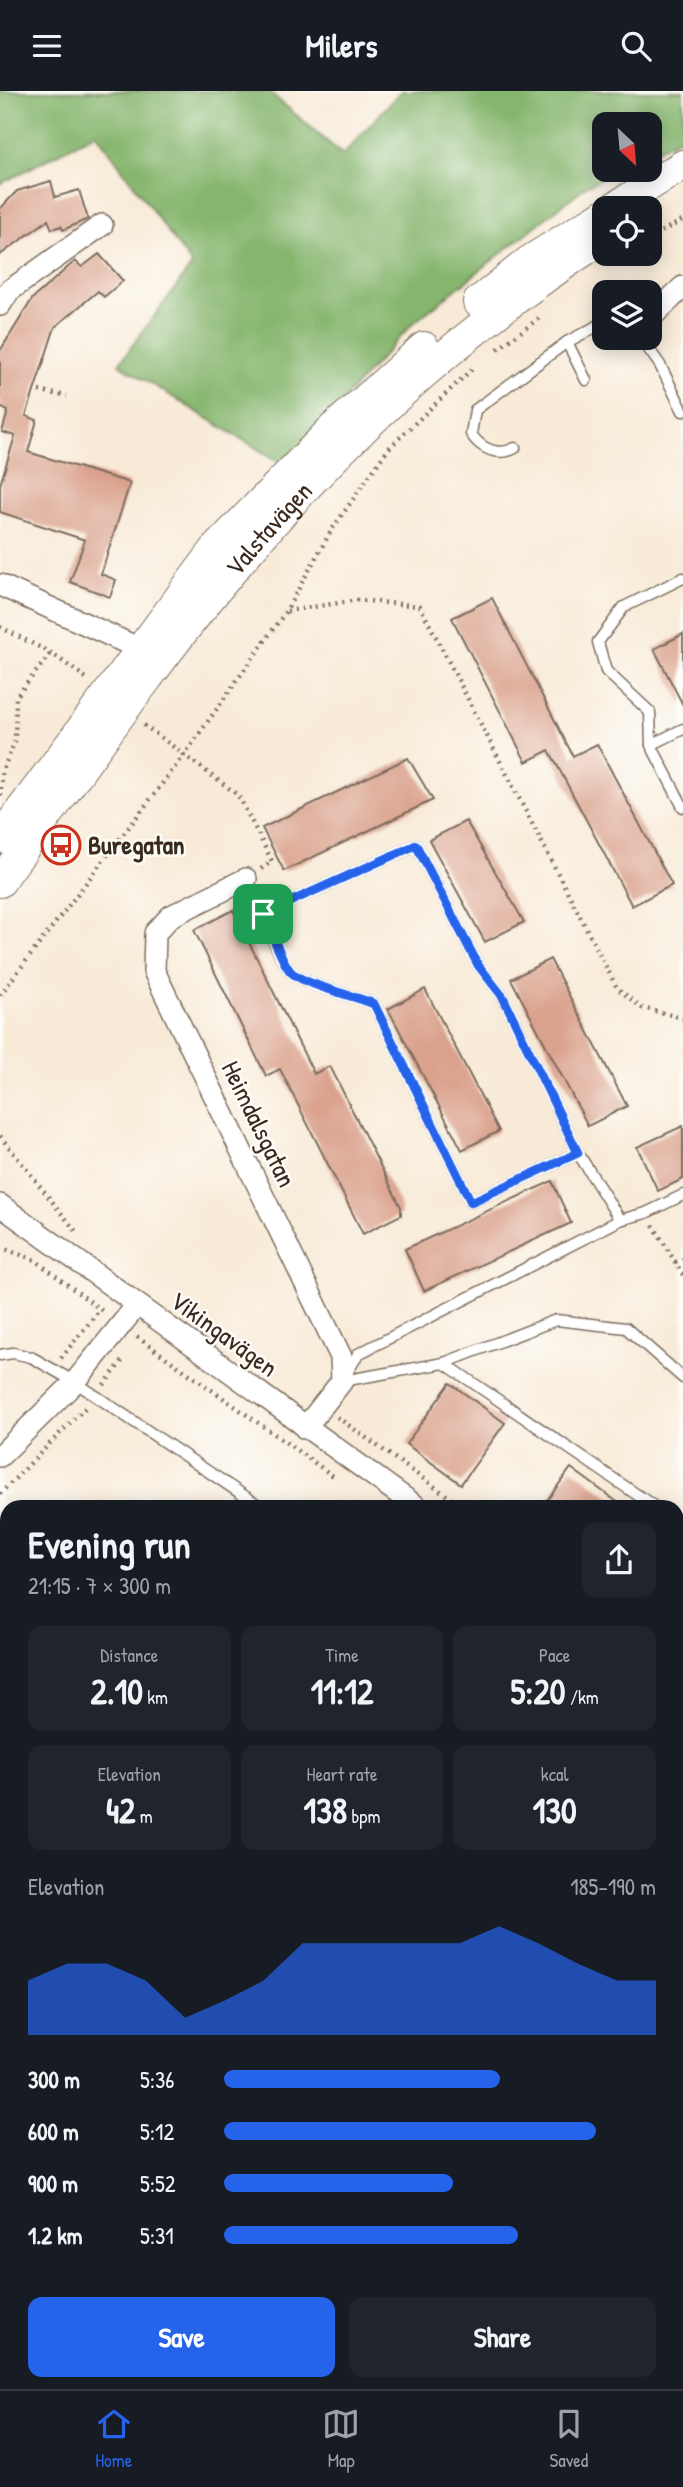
<!DOCTYPE html>
<html lang="en">
<head>
<meta charset="utf-8">
<style>
	:root { --surface:#171b24; --page:#20242c; --text:#f1f3f6; --muted:#9ea1a6; --line:#363941; --accent:#2563eb }
	body { margin:0; font-family:"Patrick Hand",sans-serif; background:var(--page); color:var(--text); height:100vh; display:flex; flex-direction:column; font-size:26px; white-space:nowrap }
	* { box-sizing:border-box; margin:0 }
	p { font-size:23px; color:var(--muted) }
	.icon { flex:none; width:38px; height:38px; fill:none; stroke:currentColor; stroke-width:2; stroke-linecap:round; stroke-linejoin:round }
	.map { position:relative; flex:1; overflow:hidden }
	.drawer { position:absolute; left:0px; top:1409px; width:684px; height:891px; display:flex; flex-direction:column; background:var(--surface); border-radius:21px 21px 0 0; box-shadow:0 4px 18px #0003 }
	.drawer>* { flex:none }
	.needle { width:46px; rotate:154deg }
	.tools { position:absolute; left:592px; top:21px; display:grid; gap:14px }
	.tools a { display:grid; place-items:center; width:70px; height:70px; border-radius:14px; background:var(--surface); box-shadow:0 4px 18px #0003; font-size:35px }
	.pin { position:absolute; display:grid; place-items:center; width:60px; height:60px; color:#fff; margin:-30px; border-radius:14px; box-shadow:0 4px 10px #0006 }
	.round { display:grid; place-items:center; flex:none; width:74px; height:74px; border-radius:14px; background:var(--page) }
	.headline { display:flex; align-items:center; justify-content:space-between; height:119px; padding:0 28px }
	h1 { font-size:38px; font-weight:700; line-height:52px }
	.metrics { display:grid; grid-template-columns:repeat(3,1fr); gap:10px; height:119px; padding:7px 28px }
	.metrics div { display:grid; align-content:center; border-radius:14px; background:var(--page); text-align:center }
	.metrics b { font-size:35px; font-weight:700 }
	.metrics small { font-size:19px; font-weight:400 }
	.metrics p { font-size:19px }
	.chart { height:196px; padding:14px 28px }
	.chart p { display:flex; justify-content:space-between }
	.chart svg { width:100%; height:126px; margin-top:7px; fill:var(--accent); opacity:.7 }
	.button { display:flex; gap:14px; margin-top:auto; padding:14px 28px }
	.button a { flex:1; height:80px; border-radius:14px; background:var(--accent); color:#fff; font-size:28px; font-weight:700; line-height:80px; text-align:center }
	.button a+a { background:var(--page); color:var(--text) }
	ul { padding:0 28px; list-style:none; font-size:23px }
	li { display:grid; grid-template-columns:112px 84px 1fr; align-items:center; height:52px }
	li i { height:18px; border-radius:9px; background:var(--accent) }
	header { display:flex; justify-content:space-between; align-items:center; height:91px; padding:0 28px; background:var(--surface); font-size:32px; font-weight:700 }
	.menu { display:flex; justify-content:space-around; align-items:center; height:98px; border-top:2px solid var(--line); background:var(--surface); font-size:19px; color:var(--muted) }
	.menu a { display:grid; justify-items:center; gap:4px }
	.menu .selected { color:var(--accent) }
	.map>svg:first-child { display:block }
	.green { fill:#a9d480; stroke:#727f4f; stroke-width:2 }
	.forest { fill:#86b66e; stroke:#607046; stroke-width:2 }
	.building { fill:#daa18c }
	.lines { fill:none; stroke-linecap:round; stroke-linejoin:round }
	.lane-casing { stroke:#7d6d5f; stroke-width:13 }
	.street-casing { stroke:#7d6d5f; stroke-width:24 }
	.secondary-casing { stroke:#7d6d5f; stroke-width:32 }
	.path { stroke:#7d6d5f; stroke-width:4.5; stroke-dasharray:2 5; stroke-linecap:butt }
	.lane { stroke:#fff; stroke-width:10 }
	.street { stroke:#fff; stroke-width:21 }
	.secondary { stroke:#fff; stroke-width:30 }
	.route-casing { stroke:#fff; stroke-width:14 }
	.route { stroke:#2563eb; stroke-width:9 }
	.labels { text-anchor:middle; stroke-width:5; stroke-linejoin:round; paint-order:stroke }
	.street-label { font-size:26px; fill:#3b2a1e; stroke:#fdfcf7 }
	.poi-label { font-size:26px; font-weight:bold; fill:#3b2a1e; stroke:#fdfcf7; text-anchor:start }
</style>
</head>
<body>
<header><svg class="icon" aria-label="menu" viewBox="0 0 24 24"><path d="M4 6h16M4 12h16M4 18h16"/></svg>Milers<svg class="icon" aria-label="search" viewBox="0 0 24 24"><circle cx="10" cy="10" r="6"/><path d="M15 15l6 6"/></svg></header>
<div class="map">
<svg width="683" height="2298" viewBox="0 0 683 2298">
	<rect width="100%" height="100%" fill="#fdfcf7"/>
	<filter id="ink" filterUnits="userSpaceOnUse"><feTurbulence type="fractalNoise" baseFrequency=".0143" numOctaves="2"/><feDisplacementMap in="SourceGraphic" scale="14" xChannelSelector="R" yChannelSelector="G"/><feConvolveMatrix kernelMatrix="1 2 1 2 8 2 1 2 1" color-interpolation-filters="sRGB"/></filter>
	<filter id="wash" filterUnits="userSpaceOnUse"><feTurbulence type="fractalNoise" baseFrequency=".00686" numOctaves="4" result="noise"/><feDisplacementMap in="SourceGraphic" scale="28" xChannelSelector="R" yChannelSelector="G"/><feGaussianBlur stdDeviation="1.57" result="paint"/><feColorMatrix in="noise" values="0 0 0 0 0 0 0 0 0 0 0 0 0 0 0 0 0 1.4 0 .05"/><feComposite in="paint" operator="in"/></filter>
	<g filter="url(#wash)">
		<rect width="100%" height="100%" fill="#f8ead7"/>
		<!-- green -->
		<g class="green">
			<polygon points="7,1966 7,2292 464,2293 462,2298 0,2298 0,1969"/>
			<polygon points="677,2040 683,2044 683,2298 478,2298 480,2292 677,2292"/>
		</g>
		<!-- forest -->
		<polygon class="forest" points="0,0 268,0 343,64 401,0 683,0 683,45 649,63 649,33 604,33 604,79 618,79 586,95 412,233 284,374 119,273 192,174 96,42 0,93"/>
		<g id="blocks">
			<!-- building -->
			<g class="building">
				<polygon points="51,90 55,106 79,99 88,128 63,139 61,135 52,138 48,129 0,164 0,118 17,100"/>
				<polygon points="99,163 123,190 104,206 98,200 55,236 26,325 37,329 28,361 130,392 101,483 116,489 110,506 70,491 85,449 0,421 0,394 15,345 2,341 8,320 0,316 0,260 33,207 75,170 82,176"/>
				<polygon points="492,507 573,665 597,653 672,794 632,815 549,659 526,671 452,527"/>
				<polygon points="683,543 683,614 654,558"/>
				<polygon points="408,667 433,709 284,780 262,737"/>
				<polygon points="466,730 524,831 485,851 429,749"/>
				<polygon points="233,819 314,983 330,975 401,1116 401,1124 363,1143 280,978 266,985 194,839"/>
				<polygon points="550,868 627,1015 588,1035 511,888"/>
				<polygon points="425,898 499,1040 462,1059 388,918"/>
				<polygon points="683,1035 683,1088 658,1100 637,1056"/>
				<polygon points="552,1090 571,1132 424,1200 405,1158"/>
				<polygon points="450,1292 505,1332 461,1393 406,1353"/>
				<polygon points="571,1377 624,1416 542,1416"/>
			</g>
		</g>
	</g>
	<g filter="url(#ink)">
		<use href="#blocks" fill-opacity="0" stroke="#7d6d5f" stroke-width="2"/>
		<g class="lines">
			<defs>
				<g id="lane">
					<polyline points="641,247 660,274 683,320"/>
					<polyline points="586,289 567,251 599,234 604,235"/>
					<path d="M515,357c-17,9 -34,1 -44,-14l4,-24 92,-68"/>
					<polyline points="683,487 624,516 598,551 606,580 650,621 651,654 683,716"/>
					<polyline points="651,654 683,638"/>
					<path d="M246,788c9,18 35,85 46,94 16,13 60,22 82,31l97,198 107,-49 42,67"/>
					<polyline points="263,823 416,754 478,874 503,906 578,1062"/>
					<polyline points="0,1264 13,1262 31,1266 75,1291 261,1416"/>
					<polyline points="444,1272 655,1416"/>
					<polyline points="346,1284 358,1263 620,1129 646,1122 683,1104"/>
					<polyline points="342,1290 444,1272 556,1229 626,1237 683,1287"/>
					<polyline points="677,1433 683,1438"/>
				</g>
				<g id="street">
					<polyline points="0,214 9,200 102,134"/>
					<polyline points="649,228 683,196"/>
					<polyline points="0,494 151,563"/>
					<polyline points="246,788 171,825 155,842 154,880 341,1266 342,1290 305,1337"/>
					<polyline points="0,1114 417,1416"/>
					<polyline points="0,1365 75,1291 137,1214"/>
					<polyline points="677,1596 683,1600"/>
					<polyline points="0,1744 7,1769"/>
					<polyline points="0,1954 7,1953"/>
				</g>
				<g id="secondary">
					<polyline points="613,117 683,74"/>
					<polyline points="478,211 529,170 604,123"/>
					<polyline points="0,747 217,456 331,339 424,256"/>
					<path id="s1" d="M0,791c81,-112 159,-226 248,-330 103,-121 222,-228 356,-314"/>
				</g>
			</defs>
			<!-- lane casing -->
			<use href="#lane" class="lane-casing"/>
			<!-- street casing -->
			<use href="#street" class="street-casing"/>
			<!-- secondary casing -->
			<use href="#secondary" class="secondary-casing"/>
			<!-- path -->
			<g class="path">
				<polyline points="649,147 683,129"/>
				<polyline points="498,258 542,225"/>
				<polyline points="39,300 67,305"/>
				<polyline points="287,520 358,509 420,515 617,897 642,917 683,927"/>
				<polyline points="0,536 51,562 86,587"/>
				<polyline points="144,634 238,704 272,770 261,778"/>
				<polyline points="1,705 2,681 15,650 16,606 51,562"/>
				<polyline points="0,904 185,663 286,520 331,440 388,358 472,278"/>
				<polyline points="0,1045 78,1143"/>
				<polyline points="653,1134 683,1184"/>
				<polyline points="0,1156 35,1169 105,1222"/>
				<polyline points="675,1171 683,1168"/>
				<polyline points="137,1246 336,1387"/>
				<polyline points="61,1267 100,1218"/>
				<polyline points="104,1294 122,1270"/>
				<polyline points="337,1326 463,1416"/>
				<polyline points="0,1403 85,1317"/>
				<polyline points="677,1565 677,1568"/>
				<polyline points="0,1644 7,1669"/>
				<polyline points="677,1795 683,1783"/>
				<polyline points="0,1835 7,1861"/>
				<polyline points="677,2016 683,2019"/>
				<polyline points="471,2298 473,2292"/>
			</g>
			<!-- lane -->
			<use href="#lane" class="lane"/>
			<!-- street -->
			<use href="#street" class="street"/>
			<!-- secondary -->
			<use href="#secondary" class="secondary"/>
		</g>
	</g>
	<g class="lines" filter="url(#ink)">
		<defs>
			<path id="route" d="M416,754l62,120 25,32 75,156 -107,49 -97,-198c-22,-9 -66,-18 -82,-31 -10,-9 -22,-46 -29,-59z"/>
		</defs>
		<!-- route casing -->
		<use href="#route" class="route-casing"/>
		<!-- route -->
		<use href="#route" class="route"/>
	</g>
	<!-- icons -->
	<defs>
		<symbol id="bus-ring" viewBox="-11 -11 22 22"><circle r="9.5" fill="#fdfcf7" stroke="#c8321e" stroke-width="1.5"/><path d="M-5-6H5V4H4V6H2V4H-2V6H-4V4H-5ZM-3.5-4V0h7V-4ZM-3.5 1.2v1.5H-2V1.2ZM2 1.2v1.5H3.5V1.2Z" fill="#c8321e"/></symbol>
	</defs>
	<g fill-rule="evenodd">
		<use href="#bus-ring" x="39" y="732" width="44" height="44"/>
	</g>
	<g class="labels">
		<!-- street labels -->
		<g class="street-label">
			<text dy="9" stroke="none"><textPath href="#s1" startOffset="444">Valstavägen</textPath></text>
			<text transform="translate(259 1033) rotate(64)" y="9">Heimdalsgatan</text>
			<text transform="translate(224 1243) rotate(36)" y="9">Vikingavägen</text>
		</g>
		<!-- poi labels -->
		<g class="poi-label">
			<text x="88" y="763">Buregatan</text>
		</g>
	</g>
</svg>
<div class="tools">
<a><svg class="needle" viewBox="-14 -14 28 28"><path d="M0-13l5 13h-10z" fill="#e53935"/><path d="M0 13l5-13h-10z" fill="#9ea1a6"/></svg></a>
<a><svg class="icon" aria-label="locate" viewBox="0 0 24 24"><circle cx="12" cy="12" r="6"/><path d="M12 2v4M12 18v4M2 12h4M18 12h4"/></svg></a>
<a><svg class="icon" aria-label="layers" viewBox="0 0 24 24"><path d="M12 4l9 5-9 5-9-5zM3 14l9 5 9-5"/></svg></a>
</div>
<div class="pin" style="left:263px;top:823px;background:#1e9e55"><svg class="icon" aria-label="arrive" viewBox="0 0 24 24"><path d="M6 21V4h12l-3 4 3 4H6"/></svg></div>
<section class="drawer">
<div class="headline"><div><h1>Evening run</h1><p>21:15 · 7 × 300 m</p></div><a class="round"><svg class="icon" aria-label="share" viewBox="0 0 24 24"><path d="M12 15V3M7 8l5-5 5 5M5 13v7h14v-7"/></svg></a></div>
<div class="metrics">
<div><p>Distance</p><b>2.10<small> km</small></b></div>
<div><p>Time</p><b>11:12</b></div>
<div><p>Pace</p><b>5:20<small> /km</small></b></div>
</div>
<div class="metrics">
<div><p>Elevation</p><b>42<small> m</small></b></div>
<div><p>Heart rate</p><b>138<small> bpm</small></b></div>
<div><p>kcal</p><b>130</b></div>
</div>
<div class="chart"><p><span>Elevation</span>185–190 m</p>
<svg viewBox="0 0 160 44" preserveAspectRatio="none"><path d="M0 44V25L10 19L20 19L30 25L40 38L50 32L60 25L70 12L80 12L90 12L100 12L110 12L120 6L130 12L140 19L150 25L160 25V44z"/></svg>
</div>
<ul>
<li><b>300 m</b>5:36<i style="width:64%"></i></li>
<li><b>600 m</b>5:12<i style="width:86%"></i></li>
<li><b>900 m</b>5:52<i style="width:53%"></i></li>
<li><b>1.2 km</b>5:31<i style="width:68%"></i></li>
</ul>
<div class="button"><a>Save</a><a>Share</a></div>
</section>
</div>
<nav class="menu">
<a class="selected"><svg class="icon" aria-label="home" viewBox="0 0 24 24"><path d="M3 11l9-7 9 7M6 9v11h12V9"/></svg>Home</a>
<a><svg class="icon" aria-label="map" viewBox="0 0 24 24"><path d="M3 6l6-2 6 2 6-2v14l-6 2-6-2-6 2zM9 4v14M15 6v14"/></svg>Map</a>
<a><svg class="icon" aria-label="saved" viewBox="0 0 24 24"><path d="M7 4h10v16l-5-4-5 4z"/></svg>Saved</a>
</nav>
</body>
</html>
